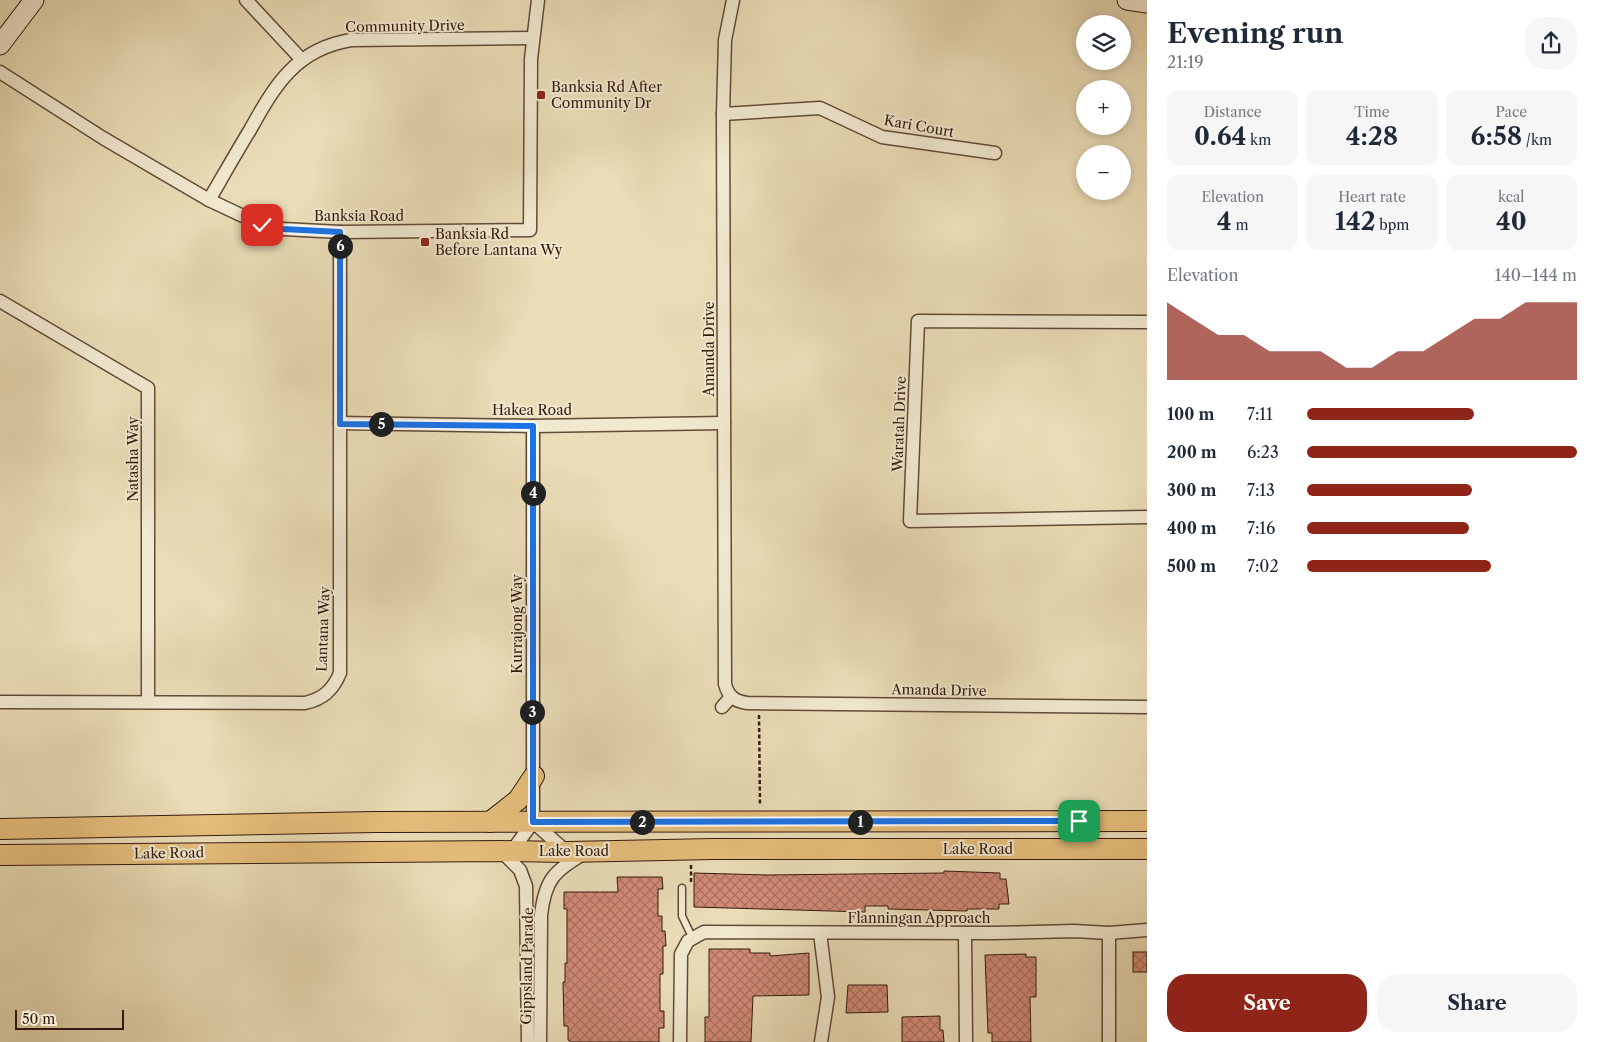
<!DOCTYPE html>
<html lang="en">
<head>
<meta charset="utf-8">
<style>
	:root { --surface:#fff; --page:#f6f6f7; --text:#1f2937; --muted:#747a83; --accent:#8f2418 }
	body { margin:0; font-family:"Libre Caslon Text",serif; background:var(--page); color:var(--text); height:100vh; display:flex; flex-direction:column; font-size:19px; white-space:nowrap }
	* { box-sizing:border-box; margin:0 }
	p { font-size:16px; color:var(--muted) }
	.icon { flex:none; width:28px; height:28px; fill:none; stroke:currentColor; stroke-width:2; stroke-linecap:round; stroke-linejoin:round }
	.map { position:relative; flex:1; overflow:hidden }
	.drawer { display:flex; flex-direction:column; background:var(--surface); width:450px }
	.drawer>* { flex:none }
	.buttons { position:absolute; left:1076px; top:15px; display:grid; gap:10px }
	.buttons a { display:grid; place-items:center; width:55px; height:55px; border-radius:50%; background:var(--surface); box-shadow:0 2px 8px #0003; font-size:25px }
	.scale { position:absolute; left:15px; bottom:12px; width:109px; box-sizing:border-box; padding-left:5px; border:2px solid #351a0e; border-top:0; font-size:14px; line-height:18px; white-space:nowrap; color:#351a0e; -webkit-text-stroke:4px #f1e9d0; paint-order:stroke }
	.pin { position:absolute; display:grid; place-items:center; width:42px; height:42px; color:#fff; margin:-21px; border-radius:10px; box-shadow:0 2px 8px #0006 }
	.km { position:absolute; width:25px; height:25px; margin:-12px; border-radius:50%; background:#222; color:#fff; font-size:14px; line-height:25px; text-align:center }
	.round { display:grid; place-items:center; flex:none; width:52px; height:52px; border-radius:20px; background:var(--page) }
	.head { display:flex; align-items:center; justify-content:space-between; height:85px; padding:0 20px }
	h1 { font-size:28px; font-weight:800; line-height:38px }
	.figures { display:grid; grid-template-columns:repeat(3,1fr); gap:8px; height:85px; padding:5px 20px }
	.figures div { display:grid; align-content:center; border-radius:12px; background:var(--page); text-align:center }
	.figures b { font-size:25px; font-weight:800 }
	.figures small { font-size:14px; font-weight:400 }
	.figures p { font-size:14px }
	.chart { height:140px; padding:10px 20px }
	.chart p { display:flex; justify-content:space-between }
	.chart svg { width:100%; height:90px; margin-top:5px; fill:var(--accent); opacity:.7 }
	.cta { display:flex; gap:10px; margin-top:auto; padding:10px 20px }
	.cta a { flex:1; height:58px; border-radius:20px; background:var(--accent); color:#fff; font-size:20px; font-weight:800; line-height:58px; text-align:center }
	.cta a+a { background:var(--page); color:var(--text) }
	ul { padding:0 20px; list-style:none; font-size:16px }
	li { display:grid; grid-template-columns:80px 60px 1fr; align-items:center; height:38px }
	li i { height:12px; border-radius:6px; background:var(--accent) }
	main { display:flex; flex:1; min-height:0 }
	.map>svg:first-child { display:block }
	.building { fill:url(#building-cross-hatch); stroke:#351a0e }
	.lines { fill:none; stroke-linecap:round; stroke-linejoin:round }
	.lane-casing { stroke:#624b38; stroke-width:9 }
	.street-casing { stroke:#624b38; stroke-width:15 }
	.secondary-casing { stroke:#351a0e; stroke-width:21 }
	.primary-casing { stroke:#351a0e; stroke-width:22 }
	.path { stroke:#351a0e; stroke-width:2.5; stroke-dasharray:4 2.5; stroke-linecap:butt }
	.lane { stroke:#f1e9d0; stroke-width:6 }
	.street { stroke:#f1e9d0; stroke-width:12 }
	.secondary { stroke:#f1e9d0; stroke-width:19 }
	.primary { stroke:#e5be7c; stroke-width:20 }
	.route-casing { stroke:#fff; stroke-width:10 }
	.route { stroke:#1a73e8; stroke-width:6 }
	.poi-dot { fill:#8f2418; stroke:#f1e9d0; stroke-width:2 }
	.labels { text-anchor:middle; stroke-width:4; stroke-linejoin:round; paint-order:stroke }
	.street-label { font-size:14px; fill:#351a0e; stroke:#f1e9d0 }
	.poi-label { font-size:14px; fill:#351a0e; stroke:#f1e9d0; text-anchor:start }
</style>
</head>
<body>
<main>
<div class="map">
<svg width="1147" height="1042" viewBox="0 0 1147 1042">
	<defs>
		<pattern id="building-cross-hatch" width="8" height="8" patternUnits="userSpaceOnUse" patternTransform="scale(1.25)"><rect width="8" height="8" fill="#d28b78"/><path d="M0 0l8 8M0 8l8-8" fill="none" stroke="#ab7161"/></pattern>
	</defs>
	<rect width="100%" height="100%" fill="#eaddb7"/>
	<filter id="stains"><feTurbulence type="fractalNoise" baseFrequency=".004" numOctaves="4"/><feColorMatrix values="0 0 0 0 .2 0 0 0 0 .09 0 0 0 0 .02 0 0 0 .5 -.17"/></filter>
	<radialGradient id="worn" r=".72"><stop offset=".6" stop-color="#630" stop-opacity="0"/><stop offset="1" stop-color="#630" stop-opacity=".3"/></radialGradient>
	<!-- building -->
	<g class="building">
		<polygon points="944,871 1000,873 1000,879 1006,879 1009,904 999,904 999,909 967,909 967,911 888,909 888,906 865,906 865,912 694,907 694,873 767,875 944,873"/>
		<polygon points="617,877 662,877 663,889 658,889 658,916 662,916 662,931 665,931 666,946 663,946 663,974 660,974 660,1011 664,1011 664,1028 659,1028 659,1042 571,1042 568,1040 568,1026 564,1026 563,982 565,982 565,963 567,963 567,909 564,909 564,892 618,892"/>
		<polygon points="709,949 750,949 750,953 770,953 770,956 809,953 809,995 753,996 751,1042 705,1042 705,1017 709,1017"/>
		<rect x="1133" y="952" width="14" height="20"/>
		<polygon points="1026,954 1026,957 1036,957 1036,997 1030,997 1031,1042 992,1042 992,1033 988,1033 985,955"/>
		<polygon points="848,985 887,985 888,1012 846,1013"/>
		<polygon points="940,1016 940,1030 943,1030 944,1042 902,1042 902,1017"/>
	</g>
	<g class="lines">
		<defs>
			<polyline id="lane" points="682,888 682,916 692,937"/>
			<g id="street">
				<polyline points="246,0 302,60"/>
				<path d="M733,0l-8,40 -2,74 2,570c3,12 9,17 22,19l400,4"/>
				<polyline points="0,72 103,138 209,200 262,225 283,229 340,232 530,230 531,59 538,0"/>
				<polyline points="723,114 820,108 882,137 995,153"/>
				<path d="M209,200c14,-24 27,-47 41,-70 25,-45 46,-81 101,-90l182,-2"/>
				<polyline points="0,301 148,388 148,702"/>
				<polyline points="1147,322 918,321 910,521 1147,517"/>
				<polyline points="340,423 533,426 724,423"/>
				<path d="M0,702l305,1c18,-4 28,-13 35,-30v-441"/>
				<polyline points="722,707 731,697"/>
				<polyline points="533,822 567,852"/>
				<polyline points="501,851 520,870 526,886 528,1042"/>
				<polyline points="512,851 533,822 533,426"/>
				<polyline points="820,933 828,997 821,1042"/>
				<polyline points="965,933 966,1042"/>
				<polyline points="1109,933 1109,1042"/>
				<path d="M540,1042l1,-127c4,-35 13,-44 42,-61"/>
				<polyline points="680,1042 681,954 688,941 704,932 993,933 1074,931 1109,933 1147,930"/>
			</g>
			<g id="secondary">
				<polyline points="1127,0 1147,3"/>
				<polyline points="0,45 34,0"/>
			</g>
			<g id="primary">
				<polyline points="490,822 518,800 534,776"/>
				<polyline points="0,829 375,822 1147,821"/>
				<polyline points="0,855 500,851 567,852 713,849 1147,849"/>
			</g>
		</defs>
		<!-- lane casing -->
		<use href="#lane" class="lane-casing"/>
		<!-- street casing -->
		<use href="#street" class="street-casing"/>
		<!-- secondary casing -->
		<use href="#secondary" class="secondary-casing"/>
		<!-- primary casing -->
		<use href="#primary" class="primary-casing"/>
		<!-- path -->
		<g class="path">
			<polyline points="759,715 760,805"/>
			<polyline points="691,882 691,865"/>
		</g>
		<!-- lane -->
		<use href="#lane" class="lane"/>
		<!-- street -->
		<use href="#street" class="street"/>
		<!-- secondary -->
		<use href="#secondary" class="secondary"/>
		<!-- primary -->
		<use href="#primary" class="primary"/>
	</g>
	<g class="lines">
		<defs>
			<polyline id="route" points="262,225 283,229 340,232 340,424 533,426 533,822 1079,821"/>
		</defs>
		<!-- route casing -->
		<use href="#route" class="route-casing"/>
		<!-- route -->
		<use href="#route" class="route"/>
	</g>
	<!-- markers -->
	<g class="poi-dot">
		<rect x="536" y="90" width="10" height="10" rx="2.5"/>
		<rect x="420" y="237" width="10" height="10" rx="2.5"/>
	</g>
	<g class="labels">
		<!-- street labels -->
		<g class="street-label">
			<text transform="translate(405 26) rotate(-1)" y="5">Community Drive</text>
			<text transform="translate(919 126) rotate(10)" y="5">Kari Court</text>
			<text x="359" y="221">Banksia Road</text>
			<text transform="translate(709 349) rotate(-90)" y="5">Amanda Drive</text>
			<text x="532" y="415">Hakea Road</text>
			<text transform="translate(899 424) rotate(-88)" y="5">Waratah Drive</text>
			<text transform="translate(133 459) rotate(-90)" y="5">Natasha Way</text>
			<text transform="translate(517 624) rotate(-90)" y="5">Kurrajong Way</text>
			<text transform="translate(323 629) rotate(-88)" y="5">Lantana Way</text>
			<text transform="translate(939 690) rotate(1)" y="5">Amanda Drive</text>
			<text x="978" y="854">Lake Road</text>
			<text x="574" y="856">Lake Road</text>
			<text transform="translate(169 853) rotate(-1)" y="5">Lake Road</text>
			<text x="919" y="923">Flanningan Approach</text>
			<text transform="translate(527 966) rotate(-89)" y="5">Gippsland Parade</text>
		</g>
		<!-- poi labels -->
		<g class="poi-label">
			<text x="551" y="92">Banksia Rd After<tspan x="551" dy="16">Community Dr</tspan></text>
			<text x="435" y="239">Banksia Rd<tspan x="435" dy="16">Before Lantana Wy</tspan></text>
		</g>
	</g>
	<rect width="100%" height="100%" filter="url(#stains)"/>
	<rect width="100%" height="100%" fill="url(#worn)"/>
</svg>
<div class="buttons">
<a><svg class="icon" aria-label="layers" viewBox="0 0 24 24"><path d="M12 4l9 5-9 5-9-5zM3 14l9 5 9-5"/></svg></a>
<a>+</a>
<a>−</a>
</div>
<div class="scale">50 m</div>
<div class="pin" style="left:1079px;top:821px;background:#1e9e55"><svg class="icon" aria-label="arrive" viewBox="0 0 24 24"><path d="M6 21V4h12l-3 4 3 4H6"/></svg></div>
<div class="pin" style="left:262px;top:225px;background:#d93025"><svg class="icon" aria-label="check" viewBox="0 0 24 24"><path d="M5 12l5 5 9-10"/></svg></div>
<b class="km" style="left:860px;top:822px">1</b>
<b class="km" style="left:642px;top:822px">2</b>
<b class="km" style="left:532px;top:712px">3</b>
<b class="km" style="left:533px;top:493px">4</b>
<b class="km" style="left:381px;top:424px">5</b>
<b class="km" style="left:340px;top:246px">6</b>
</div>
<section class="drawer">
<div class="head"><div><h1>Evening run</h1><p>21:19</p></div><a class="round"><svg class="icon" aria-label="share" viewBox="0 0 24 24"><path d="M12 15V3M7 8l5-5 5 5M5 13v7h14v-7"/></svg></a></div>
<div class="figures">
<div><p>Distance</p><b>0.64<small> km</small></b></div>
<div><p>Time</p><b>4:28</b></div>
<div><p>Pace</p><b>6:58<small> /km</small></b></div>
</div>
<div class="figures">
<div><p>Elevation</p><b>4<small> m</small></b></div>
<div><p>Heart rate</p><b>142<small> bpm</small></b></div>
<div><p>kcal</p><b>40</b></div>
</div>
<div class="chart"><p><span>Elevation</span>140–144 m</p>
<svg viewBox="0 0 160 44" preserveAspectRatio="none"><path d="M0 44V6L10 14L20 22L30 22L40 30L50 30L60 30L70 38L80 38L90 30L100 30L110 22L120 14L130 14L140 6L150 6L160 6V44z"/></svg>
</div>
<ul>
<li><b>100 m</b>7:11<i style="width:62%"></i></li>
<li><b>200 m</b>6:23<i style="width:100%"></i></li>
<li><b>300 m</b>7:13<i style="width:61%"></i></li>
<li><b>400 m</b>7:16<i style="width:60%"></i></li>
<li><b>500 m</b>7:02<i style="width:68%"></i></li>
</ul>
<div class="cta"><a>Save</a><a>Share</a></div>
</section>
</main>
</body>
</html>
